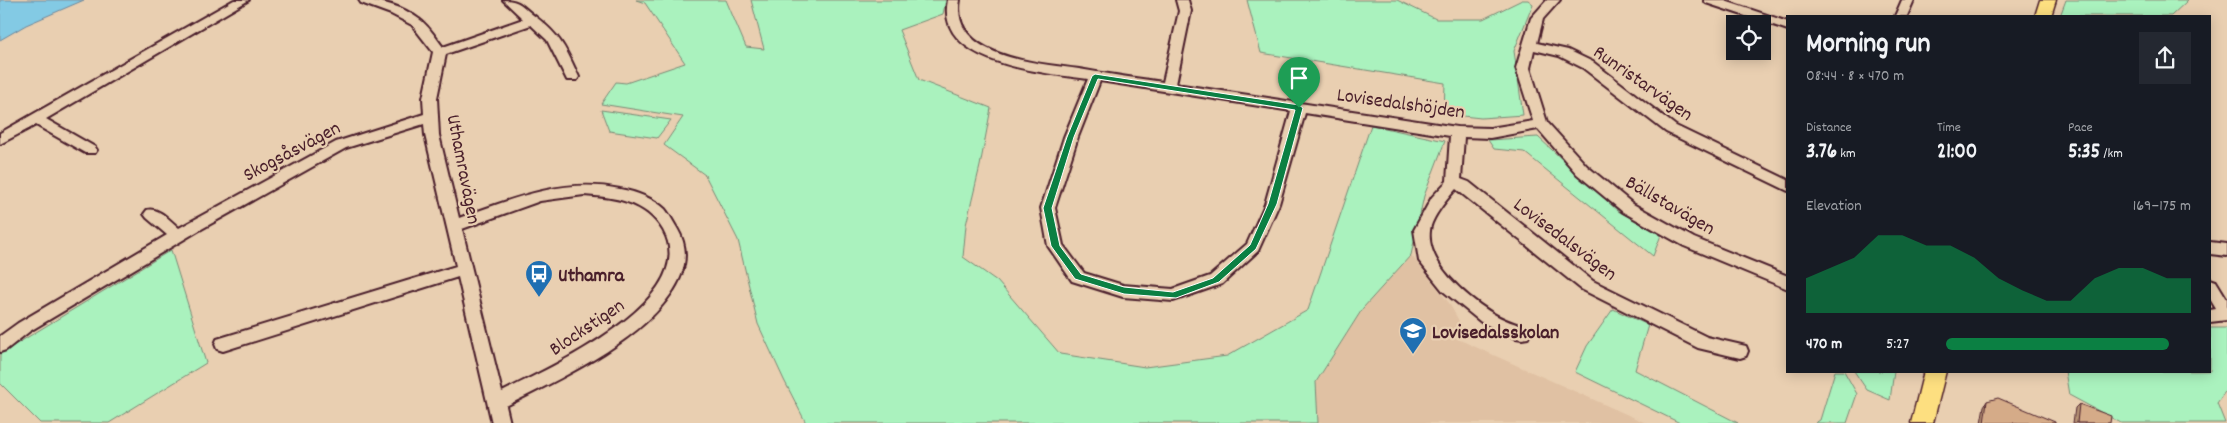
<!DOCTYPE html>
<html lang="en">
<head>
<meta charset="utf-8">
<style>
	:root { --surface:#171b24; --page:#242831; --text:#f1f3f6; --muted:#9ea1a6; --accent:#0b8043 }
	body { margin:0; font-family:Dekko,sans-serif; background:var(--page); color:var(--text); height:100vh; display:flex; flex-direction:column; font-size:19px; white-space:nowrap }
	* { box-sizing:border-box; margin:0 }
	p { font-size:16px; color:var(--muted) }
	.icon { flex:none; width:28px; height:28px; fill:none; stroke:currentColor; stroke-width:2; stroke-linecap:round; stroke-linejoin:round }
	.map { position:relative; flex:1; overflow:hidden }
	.details { position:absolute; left:1786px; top:15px; width:425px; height:358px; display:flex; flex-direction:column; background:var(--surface); border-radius:0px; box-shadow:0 2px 12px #0003 }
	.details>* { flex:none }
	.tools { position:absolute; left:1726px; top:15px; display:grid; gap:10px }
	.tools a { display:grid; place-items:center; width:45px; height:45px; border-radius:0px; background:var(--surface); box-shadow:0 2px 12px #0003; font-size:25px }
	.pin { position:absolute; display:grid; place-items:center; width:42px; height:42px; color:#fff; margin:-51px -21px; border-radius:50% 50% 50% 0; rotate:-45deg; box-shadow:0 0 5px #0007 }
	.pin .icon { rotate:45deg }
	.round { display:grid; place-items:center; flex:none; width:52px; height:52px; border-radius:0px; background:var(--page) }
	.summary { display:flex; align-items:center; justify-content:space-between; height:85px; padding:0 20px }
	h1 { font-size:28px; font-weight:700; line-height:38px }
	.figures { display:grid; grid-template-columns:repeat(3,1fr); gap:8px; height:85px; padding:5px 20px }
	.figures div { display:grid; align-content:center }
	.figures b { font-size:21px; font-weight:700 }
	.figures small { font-size:14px; font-weight:400 }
	.figures p { font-size:14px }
	.chart { height:140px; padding:10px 20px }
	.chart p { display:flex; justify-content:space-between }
	.chart svg { width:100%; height:90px; margin-top:5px; fill:var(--accent); opacity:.7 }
	ul { padding:0 20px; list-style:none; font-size:16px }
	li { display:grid; grid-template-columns:80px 60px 1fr; align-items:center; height:38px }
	li i { height:12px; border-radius:6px; background:var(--accent) }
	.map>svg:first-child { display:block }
	.built { fill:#e0c1a3 }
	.green { fill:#aaf2be; stroke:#7a8874 }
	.water { fill:#83cae4; stroke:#6c869a }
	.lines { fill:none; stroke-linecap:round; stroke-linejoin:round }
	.minor-casing { stroke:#4a1f2b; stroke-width:4 }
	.major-casing { stroke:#4a1f2b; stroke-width:3 }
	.minor { fill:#e9cfb1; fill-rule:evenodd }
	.major { fill:#fddf80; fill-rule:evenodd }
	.wall { fill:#b79375; stroke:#4a1f2b }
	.building { fill:#d5ab88; stroke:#4a1f2b }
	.route { fill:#0b8043; stroke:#fff; fill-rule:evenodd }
	.labels { text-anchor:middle; stroke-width:4.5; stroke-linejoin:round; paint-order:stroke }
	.street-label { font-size:20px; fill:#4a1f2b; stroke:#e9cfb1 }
	.poi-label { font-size:20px; font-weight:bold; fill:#4a1f2b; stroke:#e9cfb1; text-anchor:start }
</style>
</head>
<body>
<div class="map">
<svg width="2227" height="423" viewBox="0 0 2227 423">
	<rect width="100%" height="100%" fill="#e9cfb1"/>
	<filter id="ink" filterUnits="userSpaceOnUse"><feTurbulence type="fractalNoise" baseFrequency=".02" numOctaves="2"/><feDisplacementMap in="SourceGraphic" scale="10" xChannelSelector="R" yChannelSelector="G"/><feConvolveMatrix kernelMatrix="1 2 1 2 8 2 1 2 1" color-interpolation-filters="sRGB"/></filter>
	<g filter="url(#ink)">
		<!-- built -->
		<polygon class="built" points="1411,255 1449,303 1459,321 1451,336 1646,423 1318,423 1316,383 1363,308"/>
		<!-- green -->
		<g class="green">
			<polygon points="636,0 726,0 746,47 764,49 751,0 946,0 943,14 899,30 919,80 991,108 980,166 966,225 963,257 997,281 1060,354 1145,367 1227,356 1308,310 1371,125 1445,141 1424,196 1411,255 1363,308 1316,382 1318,423 806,423 784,380 758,324 738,240 705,175 664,145 683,117 601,104 616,82 626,83 685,63 645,3"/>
			<polygon points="1247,0 1397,0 1436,19 1483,19 1522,0 1528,0 1533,4 1514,51 1523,115 1481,118 1444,114 1445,83 1261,53"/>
			<polygon points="2066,0 2188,0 2171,16 2060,16"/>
			<polygon points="601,110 671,120 657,138 609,131"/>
			<polygon points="1538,137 1618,211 1661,235 1653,256 1524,152 1494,149 1488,140"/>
			<polygon points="171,250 206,363 109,423 40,423 0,383 0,354"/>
			<polygon points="1613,309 1648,325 1635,370 1738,423 1680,423 1575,372 1587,346"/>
			<polygon points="2210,328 2227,328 2227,389 2217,403 2225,423 2121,423 2069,395 2065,371 2210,371"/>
			<polygon points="1835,371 1844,371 1857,394 1847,423 1815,423 1820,420"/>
			<polygon points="1854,371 1894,371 1890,400 1867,390"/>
		</g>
		<!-- water -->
		<polygon class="water" points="0,0 84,0 26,25 0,40"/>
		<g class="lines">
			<defs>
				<g id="minor">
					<polygon points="234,0 249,0 46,119 95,147 97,150 95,153 85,153 36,125 0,144 0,133"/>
					<path d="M359,0c21,0 43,6 60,19 9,6 17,19 24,28l80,-28 -20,-19c18,0 19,7 33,17 25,19 30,32 43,60l-2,3h-10l-20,-40 -16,-15 -85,29 -9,44 2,37 20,83c52,-19 105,-41 161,-29 16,3 33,9 45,20 5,6 8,13 12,19 14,23 8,46 -7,67 -32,48 -113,85 -164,111l4,17h-18l-34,-146 -235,74 -6,-2 -2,-5 2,-5 239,-73 -31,-131 -1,-11 -78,24 -148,83 -168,100 -24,19 -6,2v-16l18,-13 149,-88 -20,-17 -3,-4 3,-4c12,-3 23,11 32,18l157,-86 88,-28 -1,-16 10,-46 -21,-27 -21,-11 -30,-11zM584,195c30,2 62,6 79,35 40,70 -114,138 -161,162l-40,-163 78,-28z"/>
					<path d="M948,0h12c-11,58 82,64 119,69 28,5 56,9 84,13l16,-71 -3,-11h12l3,11 -15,73 281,43 33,1 43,-7 -17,-53 15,-50 16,-18h13l-17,19 -6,24 31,7 25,12 83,64 112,54v11l-122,-59 -83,-64 -24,-12 -25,-6 -4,18 17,54 40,44 46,38 61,34 94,38v13l-104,-43 -61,-34 -46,-38 -39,-45 -48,9 -26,-1 -3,42 8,3 124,99 114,56 39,9 2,5 -2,5 -6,2 -42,-10 -117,-59 -125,-100c-8,9 -25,29 -26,42 -4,33 37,66 62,82 11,7 24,11 36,15l2,5 -2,5 -6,1 -6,-1 -35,-16 -38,-31 -24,-30 -5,-31 18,-33 15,-16 3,-45 -145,-23 -26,91 -21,47 -36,33 -43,15 -6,2 -50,-4 -51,-16 -24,-35 -7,-38 23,-71 24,-58c-41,-6 -154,-14 -140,-79zM1100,81l191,30 -26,93 -18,40 -37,32 -37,13 -50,-4 -39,-12 -21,-28 -8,-37 23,-71z"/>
					<polygon points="1704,0 1722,0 1788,22 1788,30 1706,3"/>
					<polygon points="1902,0 1914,0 1907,16 1895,16"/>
					<polygon points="2210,242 2227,244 2227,256 2210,254"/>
					<polygon points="2210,279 2216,281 2227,299 2227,320 2210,322 2210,310 2216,309 2210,299"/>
				</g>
				<g id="major">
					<polygon points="2040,0 2056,0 2051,16 2035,16"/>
					<polygon points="1924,371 1946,371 1933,423 1911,423"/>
				</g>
			</defs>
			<!-- minor casing -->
			<use href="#minor" class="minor-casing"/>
			<!-- major casing -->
			<use href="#major" class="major-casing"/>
			<!-- minor -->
			<use href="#minor" class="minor"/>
			<!-- major -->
			<use href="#major" class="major"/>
		</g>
		<!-- wall -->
		<g class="wall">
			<polygon points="1987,401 2055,423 1981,423 1984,406"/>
			<polygon points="2079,404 2110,423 2073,423 2075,408"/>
		</g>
		<!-- building -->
		<g class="building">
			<polygon points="1998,398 2055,422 2055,423 1984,423 1987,401"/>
			<polygon points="2079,404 2111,416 2110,423 2077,423"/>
		</g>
	</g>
	<!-- route -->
	<path class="route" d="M1095,74l204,31 4,3 -26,96 -21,45 -37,33 -43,16 -52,-4 -49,-15 -24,-33 -8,-38 24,-71 25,-61zM1098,79l197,31 -27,94 -18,41 -37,33 -40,14 -49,-5 -43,-13 -21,-28 -8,-38 22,-71z"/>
	<!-- icons -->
	<defs>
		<symbol id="bus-pin" viewBox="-11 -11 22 30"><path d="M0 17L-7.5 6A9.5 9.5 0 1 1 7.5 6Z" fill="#1f6fb2" stroke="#e9cfb1"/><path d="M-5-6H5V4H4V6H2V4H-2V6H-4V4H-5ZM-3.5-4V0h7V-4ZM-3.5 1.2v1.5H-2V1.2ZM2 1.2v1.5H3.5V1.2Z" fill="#fff"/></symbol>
		<symbol id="school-pin" viewBox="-11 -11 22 30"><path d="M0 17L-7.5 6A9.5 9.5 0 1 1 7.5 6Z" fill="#1f6fb2" stroke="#e9cfb1"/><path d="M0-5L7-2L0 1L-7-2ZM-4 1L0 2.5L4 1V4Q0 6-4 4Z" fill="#fff"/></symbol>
	</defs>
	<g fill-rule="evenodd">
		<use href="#bus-pin" x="523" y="258" width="32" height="43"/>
		<use href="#school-pin" x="1397" y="315" width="32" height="43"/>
	</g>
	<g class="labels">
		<!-- street labels -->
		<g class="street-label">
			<text transform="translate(1644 82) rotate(35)" y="7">Runristarvägen</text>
			<text transform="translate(1401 102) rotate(8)" y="7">Lovisedalshöjden</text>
			<text transform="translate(291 150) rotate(-28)" y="7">Skogsåsvägen</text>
			<text transform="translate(465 169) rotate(79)" y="7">Uthamravägen</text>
			<text transform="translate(1671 204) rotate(30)" y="7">Bällstavägen</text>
			<text transform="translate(1566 238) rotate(37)" y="7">Lovisedalsvägen</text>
			<text transform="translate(586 326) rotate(-34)" y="7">Blockstigen</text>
		</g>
		<!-- poi labels -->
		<g class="poi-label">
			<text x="558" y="281">Uthamra</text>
			<text x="1432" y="338">Lovisedalsskolan</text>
		</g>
	</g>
</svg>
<div class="tools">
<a><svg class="icon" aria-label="locate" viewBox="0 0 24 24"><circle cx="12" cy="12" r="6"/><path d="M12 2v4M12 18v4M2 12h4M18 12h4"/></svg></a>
</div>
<div class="pin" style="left:1299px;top:108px;background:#1e9e55"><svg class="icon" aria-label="arrive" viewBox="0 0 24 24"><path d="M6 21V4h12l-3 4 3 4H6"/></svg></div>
<section class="details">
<div class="summary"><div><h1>Morning run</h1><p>08:44 · 8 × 470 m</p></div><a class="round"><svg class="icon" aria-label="share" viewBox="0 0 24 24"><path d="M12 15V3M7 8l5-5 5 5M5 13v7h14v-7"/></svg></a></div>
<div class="figures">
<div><p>Distance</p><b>3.76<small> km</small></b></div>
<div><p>Time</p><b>21:00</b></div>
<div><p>Pace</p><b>5:35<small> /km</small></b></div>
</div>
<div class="chart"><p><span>Elevation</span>169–175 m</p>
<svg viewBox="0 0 160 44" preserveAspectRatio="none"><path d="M0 44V27L10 22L20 17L30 6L40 6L50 11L60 11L70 17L80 27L90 33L100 38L110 38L120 27L130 22L140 22L150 27L160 27V44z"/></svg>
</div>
<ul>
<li><b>470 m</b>5:27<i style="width:91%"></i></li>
</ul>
</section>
</div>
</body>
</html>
